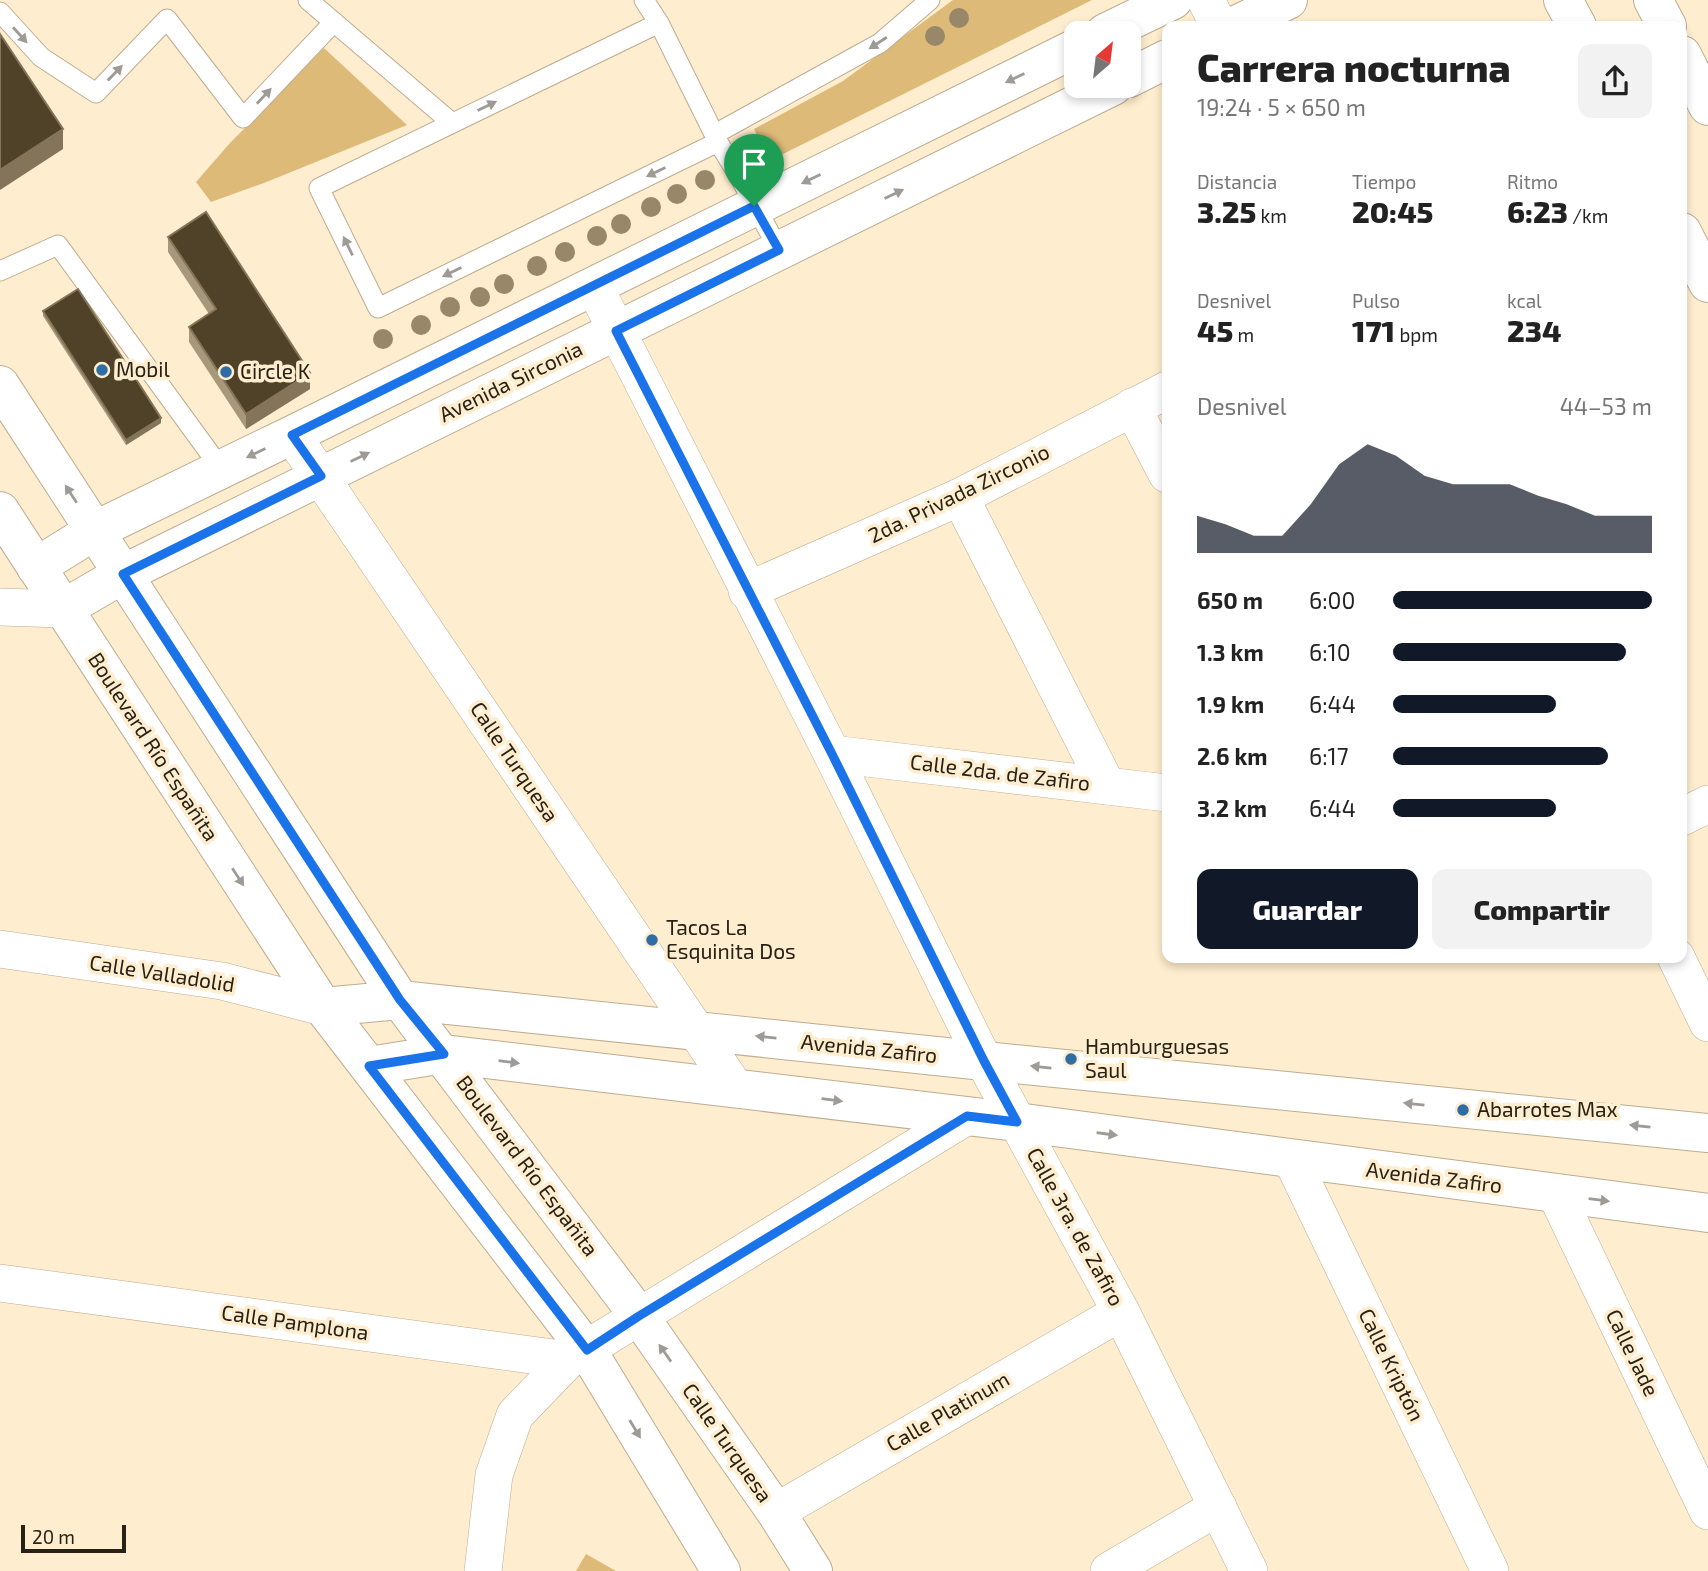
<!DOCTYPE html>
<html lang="es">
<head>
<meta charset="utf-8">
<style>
	:root { --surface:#fff; --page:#f2f2f2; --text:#222; --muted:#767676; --accent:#111827 }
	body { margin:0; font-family:"Exo 2",sans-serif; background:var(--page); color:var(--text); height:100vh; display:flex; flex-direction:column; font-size:26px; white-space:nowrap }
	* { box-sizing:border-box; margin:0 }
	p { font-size:23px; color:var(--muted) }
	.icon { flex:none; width:38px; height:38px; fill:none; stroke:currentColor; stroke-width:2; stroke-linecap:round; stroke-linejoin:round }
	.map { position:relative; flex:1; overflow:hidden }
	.side { position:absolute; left:1162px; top:21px; width:525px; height:942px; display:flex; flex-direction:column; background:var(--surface); border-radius:14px; box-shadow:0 4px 10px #0003 }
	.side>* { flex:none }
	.needle { width:46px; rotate:28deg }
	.tools { position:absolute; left:1064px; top:21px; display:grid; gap:14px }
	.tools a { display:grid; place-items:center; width:77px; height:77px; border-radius:14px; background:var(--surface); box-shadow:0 4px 10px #0003; font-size:35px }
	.scale { position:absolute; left:21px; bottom:18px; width:105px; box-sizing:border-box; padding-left:7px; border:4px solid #272116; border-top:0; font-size:19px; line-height:24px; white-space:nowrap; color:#272116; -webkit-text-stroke:5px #feedce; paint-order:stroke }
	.pin { position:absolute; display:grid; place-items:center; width:60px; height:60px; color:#fff; margin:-72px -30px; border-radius:50% 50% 50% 0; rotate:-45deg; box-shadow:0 0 7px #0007 }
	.pin .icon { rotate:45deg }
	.round { display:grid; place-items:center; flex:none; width:74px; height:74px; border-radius:14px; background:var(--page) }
	.overview { display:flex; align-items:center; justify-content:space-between; height:119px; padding:0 35px }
	h1 { font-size:38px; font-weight:800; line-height:52px }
	.figures { display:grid; grid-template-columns:repeat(3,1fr); gap:10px; height:119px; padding:7px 35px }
	.figures div { display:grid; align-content:center }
	.figures b { font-size:30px; font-weight:800 }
	.figures small { font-size:19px; font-weight:400 }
	.figures p { font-size:19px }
	.chart { height:196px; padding:14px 35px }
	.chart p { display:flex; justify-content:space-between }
	.chart svg { width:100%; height:126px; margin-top:7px; fill:var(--accent); opacity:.7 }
	.action { display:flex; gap:14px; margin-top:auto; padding:14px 35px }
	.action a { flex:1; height:80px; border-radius:14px; background:var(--accent); color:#fff; font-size:28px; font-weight:800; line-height:80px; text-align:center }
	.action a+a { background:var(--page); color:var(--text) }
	ul { padding:0 35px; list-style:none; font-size:23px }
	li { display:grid; grid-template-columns:112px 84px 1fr; align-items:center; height:52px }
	li i { height:18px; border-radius:9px; background:var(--accent) }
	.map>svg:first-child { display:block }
	.green { fill:#deba79 }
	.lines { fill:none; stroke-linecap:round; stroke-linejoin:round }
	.lane-casing { stroke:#bdac90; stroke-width:21 }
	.street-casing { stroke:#bdac90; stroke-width:38 }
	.secondary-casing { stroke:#bdac90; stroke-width:40 }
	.lane { stroke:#fff; stroke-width:19 }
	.street { stroke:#fff; stroke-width:37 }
	.secondary { stroke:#fff; stroke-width:38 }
	.tree { fill:#988769 }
	.wall { fill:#a7987b }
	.shaded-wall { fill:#84755a }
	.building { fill:#504228; stroke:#84755a; stroke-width:2 }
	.oneway { fill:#9e9b96 }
	.route-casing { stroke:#fff; stroke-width:14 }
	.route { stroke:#1a73e8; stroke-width:9 }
	.poi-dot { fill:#2f6ea5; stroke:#feedce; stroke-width:2.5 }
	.labels { text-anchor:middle; stroke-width:7; stroke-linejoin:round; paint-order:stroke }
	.poi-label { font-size:21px; fill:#272116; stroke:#feedce; text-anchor:start }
	.street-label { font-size:21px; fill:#272116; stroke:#feedce }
</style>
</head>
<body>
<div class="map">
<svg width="1708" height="1571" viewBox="0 0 1708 1571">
	<rect width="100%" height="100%" fill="#feedce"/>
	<!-- green -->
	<g class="green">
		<polygon points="953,0 1092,0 769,161 754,129 843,81"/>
		<polygon points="324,48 407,125 264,183 211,202 196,182 230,143"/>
		<polygon points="586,1554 616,1571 576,1571"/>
	</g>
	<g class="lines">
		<defs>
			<g id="lane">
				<polyline points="308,0 452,123"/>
				<polyline points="644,0 659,23 718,142 739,176 779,250"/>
				<polyline points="0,12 41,57 96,93 167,19 243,118 334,22"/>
				<polyline points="659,23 319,188 378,308 718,142"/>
				<polyline points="715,134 880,43 930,0"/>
				<polyline points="0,271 58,245 222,470"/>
			</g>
			<g id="street">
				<polyline points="1206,0 1219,26"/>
				<polyline points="594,286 832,754 984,1061 1121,1312 1249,1571"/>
				<polyline points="1132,407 1167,474"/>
				<polyline points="292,435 735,1088"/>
				<polyline points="960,497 1107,786"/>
				<polyline points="747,591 960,497 1167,390"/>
				<polyline points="0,607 63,609"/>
				<polyline points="832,754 1167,793"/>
				<polyline points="1682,817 1708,804"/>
				<polyline points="0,949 222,981 323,1007"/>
				<polyline points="1676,957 1708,1023"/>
				<polyline points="1292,1160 1490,1571"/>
				<polyline points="1556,1194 1708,1511"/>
				<polyline points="0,1283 568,1360 967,1116"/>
				<polyline points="776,1512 1121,1312"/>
				<polyline points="483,1571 494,1475 515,1415 568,1360"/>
				<polyline points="1109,1571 1218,1507"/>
			</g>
			<g id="secondary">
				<polyline points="1563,0 1577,26"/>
				<polyline points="1653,0 1667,26"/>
				<polyline points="1234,26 1288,0"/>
				<polyline points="1105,33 1173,0"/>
				<polyline points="1682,55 1708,106"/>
				<polyline points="1129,78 1167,59"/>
				<polyline points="1682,232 1708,283"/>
				<polyline points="0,385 400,1000 639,1316 776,1512 813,1571"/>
				<polyline points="0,511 323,1007 587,1350 721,1571"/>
				<polyline points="36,567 94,531 292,435 1076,48"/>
				<polyline points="63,609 123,574 1113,86"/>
				<polyline points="323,1007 400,1000 984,1061 1708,1133"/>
				<polyline points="369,1066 444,1054 1017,1122 1708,1213"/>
			</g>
		</defs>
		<!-- lane casing -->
		<use href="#lane" class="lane-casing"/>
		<!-- street casing -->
		<use href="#street" class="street-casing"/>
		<!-- secondary casing -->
		<use href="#secondary" class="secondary-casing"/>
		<!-- lane -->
		<use href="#lane" class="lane"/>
		<!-- street -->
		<use href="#street" class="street"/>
		<!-- secondary -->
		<use href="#secondary" class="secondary"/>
	</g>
	<!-- trees -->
	<g class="tree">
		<circle cx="959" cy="18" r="10"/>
		<circle cx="935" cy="36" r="10"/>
		<circle cx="705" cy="180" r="10"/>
		<circle cx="677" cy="194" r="10"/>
		<circle cx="651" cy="207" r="10"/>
		<circle cx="621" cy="224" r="10"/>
		<circle cx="597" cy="236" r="10"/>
		<circle cx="565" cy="252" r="10"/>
		<circle cx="537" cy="266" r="10"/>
		<circle cx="504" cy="284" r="10"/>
		<circle cx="480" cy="297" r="10"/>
		<circle cx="450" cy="307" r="10"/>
		<circle cx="421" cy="325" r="10"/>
		<circle cx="383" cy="339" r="10"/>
	</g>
	<!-- wall -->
	<g class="wall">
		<polygon points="168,237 310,389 246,429 189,342 189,327 209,314 168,252"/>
		<polygon points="43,311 161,423 126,445 43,316"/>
	</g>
	<!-- shaded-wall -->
	<g class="shaded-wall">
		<polygon points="63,129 63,149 0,190 0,170"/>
		<polygon points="310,373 310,389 246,429 246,414"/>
		<polygon points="161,418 161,423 126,445 126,440"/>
	</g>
	<!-- building -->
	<g class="building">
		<polygon points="0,34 63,129 0,170"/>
		<polygon points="206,212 310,373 246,414 189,327 216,309 168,237"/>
		<polygon points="78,289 161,418 126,440 43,311"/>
	</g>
	<!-- one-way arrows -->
	<defs><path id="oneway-solid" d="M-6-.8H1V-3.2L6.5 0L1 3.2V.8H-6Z" transform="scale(1.75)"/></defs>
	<g class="oneway">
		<use href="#oneway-solid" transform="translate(20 35) rotate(48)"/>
		<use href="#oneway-solid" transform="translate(878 43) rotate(147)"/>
		<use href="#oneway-solid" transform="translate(115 73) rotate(-46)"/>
		<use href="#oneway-solid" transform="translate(1015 78) rotate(154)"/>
		<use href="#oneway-solid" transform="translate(264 96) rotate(-47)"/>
		<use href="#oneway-solid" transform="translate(487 106) rotate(-26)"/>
		<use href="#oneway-solid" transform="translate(656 172) rotate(154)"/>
		<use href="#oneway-solid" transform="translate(811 179) rotate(154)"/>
		<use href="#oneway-solid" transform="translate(894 194) rotate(-26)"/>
		<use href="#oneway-solid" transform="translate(348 246) rotate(-116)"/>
		<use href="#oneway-solid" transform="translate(452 272) rotate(154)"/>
		<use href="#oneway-solid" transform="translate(256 453) rotate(154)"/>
		<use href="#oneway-solid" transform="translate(360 457) rotate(-26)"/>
		<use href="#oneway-solid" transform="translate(71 494) rotate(-123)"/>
		<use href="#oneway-solid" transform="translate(238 877) rotate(57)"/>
		<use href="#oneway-solid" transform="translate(766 1037) rotate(-174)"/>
		<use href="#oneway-solid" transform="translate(509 1062) rotate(7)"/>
		<use href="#oneway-solid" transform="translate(1041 1067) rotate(-174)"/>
		<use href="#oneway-solid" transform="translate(832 1100) rotate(7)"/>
		<use href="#oneway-solid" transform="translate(1414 1104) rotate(-174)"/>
		<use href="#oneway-solid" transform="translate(1640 1126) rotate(-174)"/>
		<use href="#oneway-solid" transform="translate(1107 1134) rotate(8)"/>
		<use href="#oneway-solid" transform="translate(1599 1200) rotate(7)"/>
		<use href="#oneway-solid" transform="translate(665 1353) rotate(-125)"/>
		<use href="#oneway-solid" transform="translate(635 1429) rotate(59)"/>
	</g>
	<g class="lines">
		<defs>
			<polygon id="route" points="754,206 779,250 616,331 832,754 984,1061 1017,1122 967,1116 639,1316 587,1350 369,1066 444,1054 400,1000 123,574 321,476 292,435"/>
		</defs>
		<!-- route casing -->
		<use href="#route" class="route-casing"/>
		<!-- route -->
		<use href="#route" class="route"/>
	</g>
	<!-- markers -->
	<g class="poi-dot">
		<circle cx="102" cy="370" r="7"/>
		<circle cx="226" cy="372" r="7"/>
		<circle cx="652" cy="940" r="7"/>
		<circle cx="1071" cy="1059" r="7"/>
		<circle cx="1463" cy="1110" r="7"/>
	</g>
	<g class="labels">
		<!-- poi labels -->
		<g class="poi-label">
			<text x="116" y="377">Mobil</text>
			<text x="240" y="379">Circle K</text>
			<text x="666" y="935">Tacos La<tspan x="666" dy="24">Esquinita Dos</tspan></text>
			<text x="1085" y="1054">Hamburguesas<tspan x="1085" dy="24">Saul</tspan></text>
			<text x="1477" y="1117">Abarrotes Max</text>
		</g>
		<!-- street labels -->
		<g class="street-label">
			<text transform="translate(511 382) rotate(-26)" y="7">Avenida Sirconia</text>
			<text transform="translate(959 494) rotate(-26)" y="7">2da. Privada Zirconio</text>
			<text transform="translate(153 747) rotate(57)" y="7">Boulevard Río Españita</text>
			<text transform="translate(514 762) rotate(56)" y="7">Calle Turquesa</text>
			<text transform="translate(1000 773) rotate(7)" y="7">Calle 2da. de Zafiro</text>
			<text transform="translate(162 974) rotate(9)" y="7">Calle Valladolid</text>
			<text transform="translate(869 1049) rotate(6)" y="7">Avenida Zafiro</text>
			<text transform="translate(527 1166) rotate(53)" y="7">Boulevard Río Españita</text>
			<text transform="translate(1434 1178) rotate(7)" y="7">Avenida Zafiro</text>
			<text transform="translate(1075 1227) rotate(61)" y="7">Calle 3ra. de Zafiro</text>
			<text transform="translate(295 1323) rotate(8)" y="7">Calle Pamplona</text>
			<text transform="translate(1632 1353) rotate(64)" y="7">Calle Jade</text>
			<text transform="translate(1391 1365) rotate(64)" y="7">Calle Kriptón</text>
			<text transform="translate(948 1412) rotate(-30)" y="7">Calle Platinum</text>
			<text transform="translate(727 1443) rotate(55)" y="7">Calle Turquesa</text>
		</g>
	</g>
</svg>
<div class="tools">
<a><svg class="needle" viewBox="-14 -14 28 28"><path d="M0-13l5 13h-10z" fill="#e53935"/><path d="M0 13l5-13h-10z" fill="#767676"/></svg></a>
</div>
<div class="scale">20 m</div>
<div class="pin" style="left:754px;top:206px;background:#1e9e55"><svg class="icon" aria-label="arrive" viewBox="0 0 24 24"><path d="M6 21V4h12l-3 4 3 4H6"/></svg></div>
<section class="side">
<div class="overview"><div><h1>Carrera nocturna</h1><p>19:24 · 5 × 650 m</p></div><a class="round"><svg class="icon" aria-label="share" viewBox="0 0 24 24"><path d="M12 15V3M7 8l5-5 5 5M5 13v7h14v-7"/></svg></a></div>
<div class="figures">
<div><p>Distancia</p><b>3.25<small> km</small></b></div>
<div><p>Tiempo</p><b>20:45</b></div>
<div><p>Ritmo</p><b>6:23<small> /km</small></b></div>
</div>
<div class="figures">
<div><p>Desnivel</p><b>45<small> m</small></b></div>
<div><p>Pulso</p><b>171<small> bpm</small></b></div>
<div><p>kcal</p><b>234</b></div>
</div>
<div class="chart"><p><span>Desnivel</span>44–53 m</p>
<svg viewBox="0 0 160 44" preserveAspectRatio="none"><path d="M0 44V31L10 34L20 38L30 38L40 27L50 13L60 6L70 10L80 17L90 20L100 20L110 20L120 24L130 27L140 31L150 31L160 31V44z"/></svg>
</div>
<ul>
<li><b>650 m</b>6:00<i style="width:100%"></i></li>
<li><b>1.3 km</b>6:10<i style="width:90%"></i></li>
<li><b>1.9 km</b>6:44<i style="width:63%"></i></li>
<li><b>2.6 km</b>6:17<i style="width:83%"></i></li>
<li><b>3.2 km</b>6:44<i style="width:63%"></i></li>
</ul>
<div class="action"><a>Guardar</a><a>Compartir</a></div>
</section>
</div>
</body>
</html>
